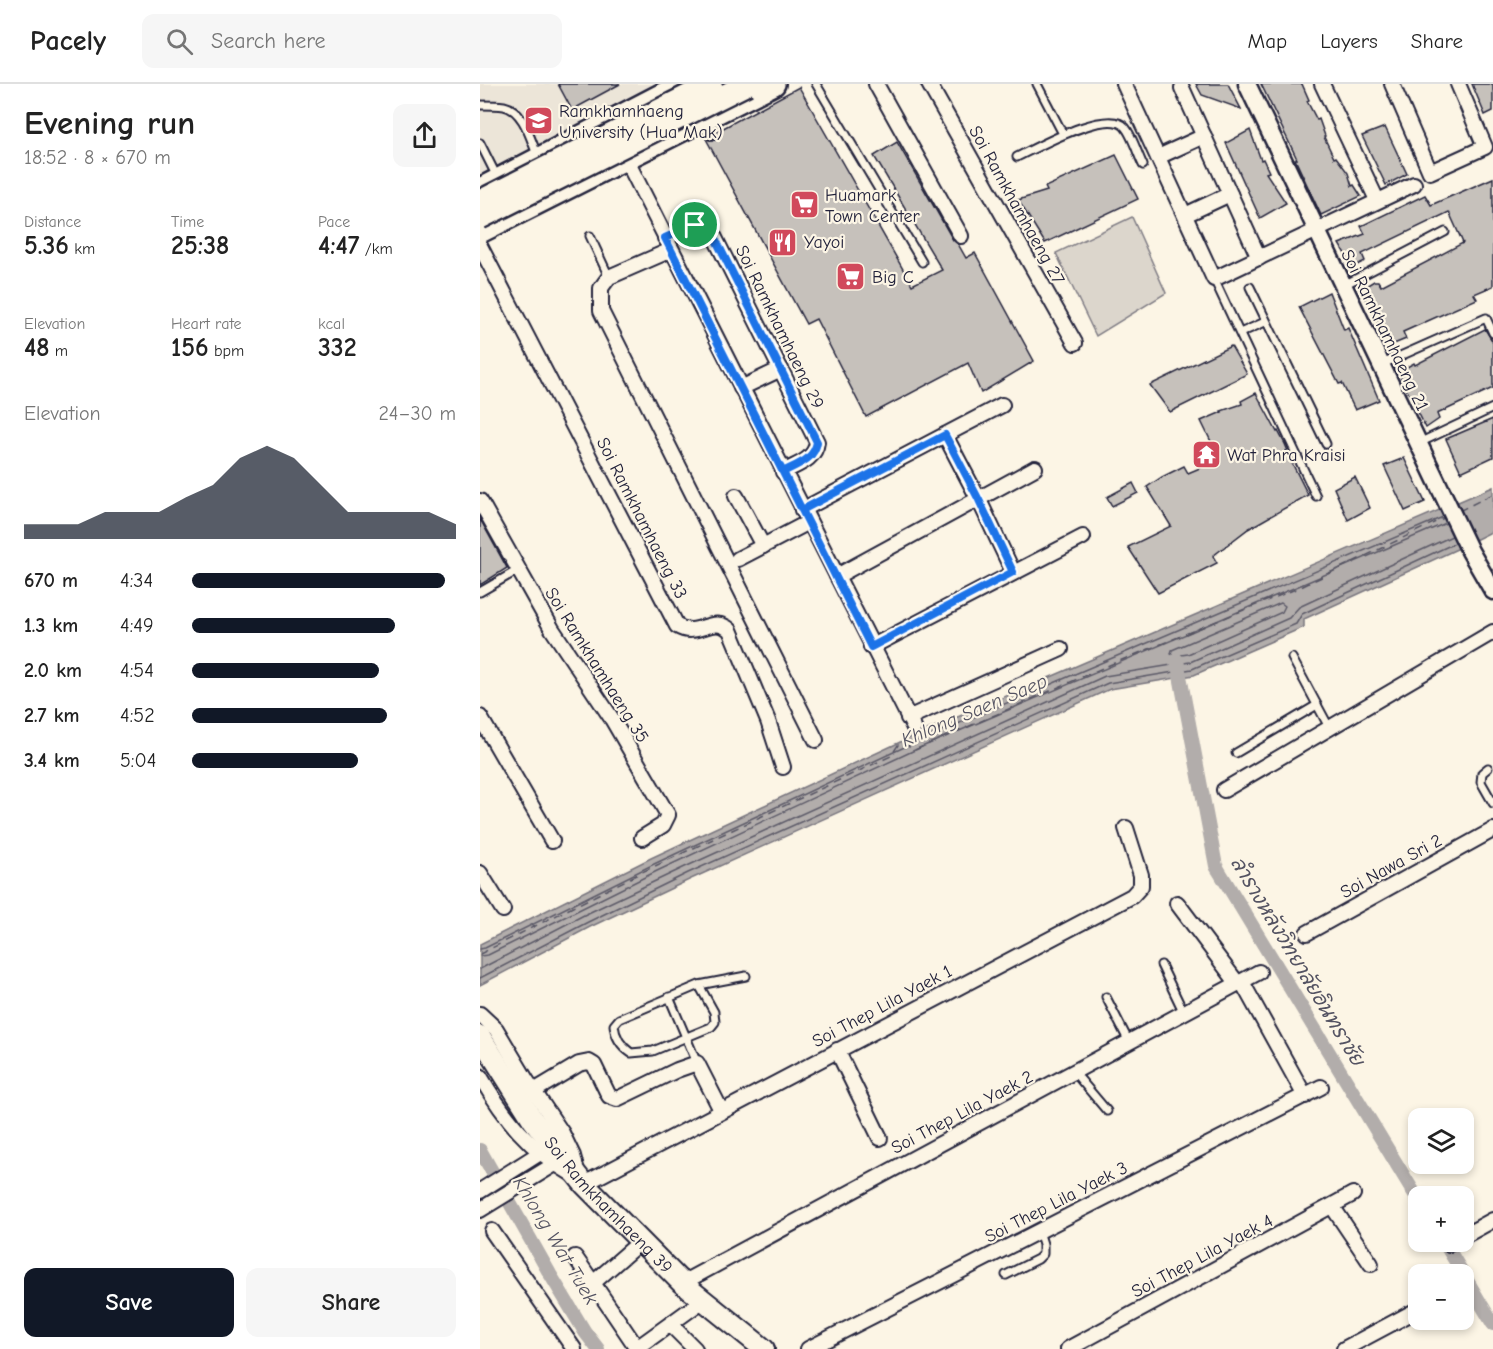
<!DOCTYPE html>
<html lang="en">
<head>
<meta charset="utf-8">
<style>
	:root { --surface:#fff; --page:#f6f6f6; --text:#222; --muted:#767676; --line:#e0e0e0; --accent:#111827 }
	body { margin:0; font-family:"Comic Neue","Playpen Sans Thai",sans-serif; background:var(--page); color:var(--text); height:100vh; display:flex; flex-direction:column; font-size:22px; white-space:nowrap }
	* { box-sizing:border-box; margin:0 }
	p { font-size:20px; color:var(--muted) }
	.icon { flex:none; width:33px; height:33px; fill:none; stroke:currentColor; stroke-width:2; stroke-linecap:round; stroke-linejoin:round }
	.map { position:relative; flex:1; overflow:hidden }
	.panel { display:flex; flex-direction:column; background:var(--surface); width:480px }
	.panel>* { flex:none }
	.controls { position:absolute; left:928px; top:1024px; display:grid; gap:12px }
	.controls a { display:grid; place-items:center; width:66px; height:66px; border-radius:12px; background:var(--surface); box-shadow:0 3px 9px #0003; font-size:30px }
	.pin { position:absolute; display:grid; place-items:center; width:51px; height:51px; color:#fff; margin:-26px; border:3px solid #fff; border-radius:50%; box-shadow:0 2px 6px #0007 }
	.round { display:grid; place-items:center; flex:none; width:63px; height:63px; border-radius:12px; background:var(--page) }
	.overview { display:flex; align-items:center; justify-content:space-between; height:102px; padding:0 24px }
	h1 { font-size:33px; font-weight:700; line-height:45px }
	.figures { display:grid; grid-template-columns:repeat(3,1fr); gap:9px; height:102px; padding:6px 24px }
	.figures div { display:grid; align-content:center }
	.figures b { font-size:26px; font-weight:700 }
	.figures small { font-size:16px; font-weight:400 }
	.figures p { font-size:16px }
	.chart { height:168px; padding:12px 24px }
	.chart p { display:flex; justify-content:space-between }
	.chart svg { width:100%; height:108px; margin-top:6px; fill:var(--accent); opacity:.7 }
	.cta { display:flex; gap:12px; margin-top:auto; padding:12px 24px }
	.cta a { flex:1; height:69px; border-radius:12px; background:var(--accent); color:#fff; font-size:24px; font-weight:700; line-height:69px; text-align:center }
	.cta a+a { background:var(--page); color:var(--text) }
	ul { padding:0 24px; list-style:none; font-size:20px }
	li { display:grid; grid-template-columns:96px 72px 1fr; align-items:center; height:45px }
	li i { height:15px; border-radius:8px; background:var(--accent) }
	header { display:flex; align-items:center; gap:36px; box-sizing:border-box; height:84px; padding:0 30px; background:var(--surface); border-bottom:2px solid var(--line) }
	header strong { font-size:28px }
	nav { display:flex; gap:33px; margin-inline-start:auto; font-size:21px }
	.search { width:420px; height:54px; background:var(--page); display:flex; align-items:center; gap:15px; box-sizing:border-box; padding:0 21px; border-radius:12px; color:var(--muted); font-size:22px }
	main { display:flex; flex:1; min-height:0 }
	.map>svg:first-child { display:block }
	.built { fill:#ece5d8 }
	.green { fill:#dcd6cc; stroke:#7f7c84; stroke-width:1.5 }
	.water { fill:#b2adab; stroke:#78757e; stroke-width:1.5 }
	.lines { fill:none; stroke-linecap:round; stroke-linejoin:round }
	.shore { stroke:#5c5a68; stroke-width:1.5 }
	.canal { stroke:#b2adab; stroke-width:14 }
	.ferry { stroke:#545362; stroke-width:1.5; stroke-dasharray:8 6; stroke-linecap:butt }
	.building { fill:#c6c1bb; stroke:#22223b; stroke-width:1.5 }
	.service-casing { stroke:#22223b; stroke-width:11 }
	.minor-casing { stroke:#22223b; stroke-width:18 }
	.tertiary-casing { stroke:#22223b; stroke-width:21 }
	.secondary-casing { stroke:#22223b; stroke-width:24 }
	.primary-casing { stroke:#22223b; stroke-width:26 }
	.service { stroke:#fcf5e5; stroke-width:7 }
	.minor { stroke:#fcf5e5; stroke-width:14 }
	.tertiary { stroke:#fcf5e5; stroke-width:16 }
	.secondary { stroke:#fcf5e5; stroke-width:20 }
	.primary { stroke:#fcf5e5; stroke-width:21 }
	.primary-bridge-casing { stroke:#22223b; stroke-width:26; stroke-linecap:butt }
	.primary-bridge { stroke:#fcf5e5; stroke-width:21 }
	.route-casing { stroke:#fff; stroke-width:12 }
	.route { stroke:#1a73e8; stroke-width:8 }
	.labels { text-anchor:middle; stroke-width:4.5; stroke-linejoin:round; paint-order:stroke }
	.poi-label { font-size:18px; fill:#22223b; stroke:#fcf5e5; text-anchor:start }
	.street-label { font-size:18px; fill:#22223b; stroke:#fcf5e5 }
	.water-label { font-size:20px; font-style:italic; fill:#545362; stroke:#fcf5e5 }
</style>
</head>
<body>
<header>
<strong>Pacely</strong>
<div class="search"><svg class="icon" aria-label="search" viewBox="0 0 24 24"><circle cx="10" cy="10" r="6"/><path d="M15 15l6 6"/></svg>Search here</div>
<nav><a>Map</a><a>Layers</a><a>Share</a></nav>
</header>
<main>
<section class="panel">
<div class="overview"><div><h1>Evening run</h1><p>18:52 · 8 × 670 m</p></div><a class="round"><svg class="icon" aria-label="share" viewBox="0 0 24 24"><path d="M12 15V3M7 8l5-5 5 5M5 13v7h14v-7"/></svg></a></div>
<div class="figures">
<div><p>Distance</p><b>5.36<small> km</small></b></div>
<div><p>Time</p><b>25:38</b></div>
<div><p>Pace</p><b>4:47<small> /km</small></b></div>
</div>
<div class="figures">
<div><p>Elevation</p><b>48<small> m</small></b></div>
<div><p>Heart rate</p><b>156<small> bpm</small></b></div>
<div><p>kcal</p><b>332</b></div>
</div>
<div class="chart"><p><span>Elevation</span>24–30 m</p>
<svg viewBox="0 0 160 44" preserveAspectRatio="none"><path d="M0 44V38L10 38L20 38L30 33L40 33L50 33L60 27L70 22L80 11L90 6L100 11L110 22L120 33L130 33L140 33L150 33L160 38V44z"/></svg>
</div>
<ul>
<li><b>670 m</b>4:34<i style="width:96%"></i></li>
<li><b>1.3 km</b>4:49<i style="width:77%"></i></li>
<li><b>2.0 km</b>4:54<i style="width:71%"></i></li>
<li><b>2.7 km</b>4:52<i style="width:74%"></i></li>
<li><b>3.4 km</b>5:04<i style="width:63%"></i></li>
</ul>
<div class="cta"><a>Save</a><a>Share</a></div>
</section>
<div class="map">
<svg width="1013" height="1265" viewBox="0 0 1013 1265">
	<rect width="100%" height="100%" fill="#fcf5e5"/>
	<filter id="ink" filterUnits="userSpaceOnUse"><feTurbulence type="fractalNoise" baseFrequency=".0167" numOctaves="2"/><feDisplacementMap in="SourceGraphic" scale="12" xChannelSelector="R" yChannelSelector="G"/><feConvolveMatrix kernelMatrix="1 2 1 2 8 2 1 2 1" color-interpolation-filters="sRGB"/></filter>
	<g filter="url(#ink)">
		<!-- built -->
		<polygon class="built" points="0,0 171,0 176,9 0,93"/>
		<!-- green -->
		<polygon class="green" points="652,133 686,209 616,252 576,169"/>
		<!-- water -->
		<polygon class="water" points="1013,403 1013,447 977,465 824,535 824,543 714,591 630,605 211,795 110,843 0,901 0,860 171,774 431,653"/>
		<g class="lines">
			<!-- shore -->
			<g class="shore">
				<polygon points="801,519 805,522 802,528 708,570 694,572 691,570 692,566"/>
				<polyline points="0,865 5,864 174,780 433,659 963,433"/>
				<polyline points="0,872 8,871 177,787 437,665 966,439"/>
				<polyline points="0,885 104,831 205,783 625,592 710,578 809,534 819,523 972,452"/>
				<polyline points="0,894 108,838 208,789 628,599 712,585 816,540 822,530 975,459"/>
			</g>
			<!-- canal -->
			<g class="canal">
				<polyline points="697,576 736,782 939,1117"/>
				<polyline points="0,1066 70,1190 105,1248 118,1265"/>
				<polyline points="964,1158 1013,1240"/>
			</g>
			<!-- ferry -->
			<g class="ferry">
				<polyline points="979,427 1013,410"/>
				<polyline points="0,870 158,790 411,672 420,658 435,666 627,582 823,502 964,434"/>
			</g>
		</g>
		<!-- building -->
		<g class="building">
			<polygon points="78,0 140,0 92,26"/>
			<polygon points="716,0 748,0 761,25 722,11"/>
			<polygon points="781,0 822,0 829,16 827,17 837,36 839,35 845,52 844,53 854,74 856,73 868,89 872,102 874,101 881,112 841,131 815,75 817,75"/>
			<polygon points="992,0 1013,0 1013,27 1005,31"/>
			<polygon points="319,3 432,201 462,186 394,72 417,58 473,156 478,160 486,174 495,169 554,277 501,309 488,279 386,333 336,235 326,240 225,53 229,56 234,56 236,53 236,48"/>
			<polygon points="905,43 927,90 906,101 882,52"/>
			<polygon points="770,46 781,76 783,75 789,88 786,89 806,119 780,134 746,59"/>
			<polygon points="636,71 658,115 565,159 538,116 567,107 565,103"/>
			<polygon points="1013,94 1013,202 994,210 997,215 923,248 926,255 909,262 881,205 894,197 898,197 901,202 983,159 969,128 882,170 885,177 873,183 859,160 885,150 881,142 945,111 951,121"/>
			<polygon points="849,208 864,246 868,244 899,316 875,326 862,299 859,300 819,223"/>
			<polygon points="1005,245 1013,258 1013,304 957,330 959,335 946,344 918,288 934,279 935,281"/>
			<polygon points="751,262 767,290 690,328 670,301"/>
			<polygon points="776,309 797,348 798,347 805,360 808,367 806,367 828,411 768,445 747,461 733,472 737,479 678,509 648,463 691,442 667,403 682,393 704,382 708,389 734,378 734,377 739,374 721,337 742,328 741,327 762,320 761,317"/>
			<polygon points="1013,335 1013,373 981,388 966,355"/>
			<polygon points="924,374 945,418 925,427 904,382"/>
			<polygon points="875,393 890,424 868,436 854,404"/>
			<polygon points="653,399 658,409 632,422 627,413"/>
			<polygon points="0,435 27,484 0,501"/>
		</g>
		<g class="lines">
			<defs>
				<g id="service">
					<polyline points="336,0 442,178"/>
					<polyline points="557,0 583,50"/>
					<path d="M0,21c8,0 17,0 24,1 20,4 27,35 34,51"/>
					<polyline points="223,39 231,51"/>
					<polyline points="0,59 17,93"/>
					<path d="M537,73c19,-9 91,-50 108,-30 7,8 13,28 18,38"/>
					<polyline points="110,152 129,193"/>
					<polyline points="734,195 836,412"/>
					<polyline points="864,201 965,148"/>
					<polyline points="770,203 846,360"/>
					<polyline points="760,249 785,238"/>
					<polyline points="900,281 1006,234 1013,249"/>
					<polyline points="939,359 1013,324"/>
					<polyline points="0,508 38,486"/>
					<polyline points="812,574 850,645"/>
					<polyline points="756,669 837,621"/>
					<polyline points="1008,684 1002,689 1001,698 1013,719"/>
					<polyline points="681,881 704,929"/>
					<path d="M219,901l15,27 1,10 -4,5 -58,24 -22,2c-10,-7 -16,-16 -17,-28l5,-6 80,-34 47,-9"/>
					<polyline points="189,913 217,979"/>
					<polyline points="626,913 649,958"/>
					<polyline points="594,988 627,1027"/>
					<polyline points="526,1191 558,1175 563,1170 563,1160 559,1147"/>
				</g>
				<g id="minor">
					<polyline points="396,0 481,152"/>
					<polyline points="449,0 595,259"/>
					<polyline points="644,0 734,195 934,100"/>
					<polyline points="842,0 897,116"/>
					<polyline points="912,0 950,88 1005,63 978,0"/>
					<polyline points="702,4 779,174"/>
					<polyline points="678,73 724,52"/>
					<polyline points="146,75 434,644"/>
					<polyline points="705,131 750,110"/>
					<path d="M185,154c17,-7 30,-18 47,-6l105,210c-2,18 -19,22 -34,30"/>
					<path d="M0,162l197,380c21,13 35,-12 53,4l38,91 15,46"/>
					<polyline points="191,166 129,193 121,204 121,227 336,656"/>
					<polyline points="261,304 301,285"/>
					<polyline points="465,351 499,416 533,488"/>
					<polyline points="256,412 283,462"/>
					<polyline points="0,417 72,545 132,635 188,731 183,741 162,754"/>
					<polyline points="322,426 522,321"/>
					<polyline points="258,475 329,438"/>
					<polyline points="357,492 555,384"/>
					<polyline points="391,563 603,453"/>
					<polyline points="0,633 72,757"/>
					<polyline points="428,634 581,565"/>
					<polyline points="744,706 1013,548"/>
					<polyline points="0,789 23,826"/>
					<polyline points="697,819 758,900"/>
					<polyline points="827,849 1013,746"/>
					<polyline points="762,898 825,1012"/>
					<polyline points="0,930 16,945 47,997 82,1049 93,1072 97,1087"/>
					<polyline points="357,966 400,1054"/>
					<path d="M0,992c25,43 49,73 92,98"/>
					<polyline points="54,1007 99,980 109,978 114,981 129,1012 137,1015 197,986 217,979 241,1026"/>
					<polyline points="104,1100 652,812 661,802 661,791 646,744"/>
					<polyline points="0,1107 60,1069"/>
					<polyline points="852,1122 891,1180"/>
					<polyline points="0,1126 75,1080"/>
					<polyline points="12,1147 94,1265"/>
					<polyline points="984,1152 1013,1136"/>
					<polyline points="160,1158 113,1199 157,1264 222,1217"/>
					<polyline points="969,1160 972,1158"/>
					<polyline points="95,1173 113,1199"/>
					<polyline points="202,1199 779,888"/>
					<polyline points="191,1241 215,1265"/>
					<polyline points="328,1265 841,1003"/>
					<polyline points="588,1265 873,1110"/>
					<polyline points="864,1265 939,1225"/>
				</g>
				<polyline id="tertiary" points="767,0 990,467 1013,507"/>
				<g id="secondary">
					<path id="s1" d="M0,952l53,84 51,64 98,99 82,66"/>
				</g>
				<g id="primary">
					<polyline points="0,105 202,0"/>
					<polyline points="0,148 294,0"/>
				</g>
			</defs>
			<!-- service casing -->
			<use href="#service" class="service-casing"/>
			<!-- minor casing -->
			<use href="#minor" class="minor-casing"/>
			<!-- tertiary casing -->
			<use href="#tertiary" class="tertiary-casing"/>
			<!-- secondary casing -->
			<use href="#secondary" class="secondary-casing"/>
			<!-- primary casing -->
			<use href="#primary" class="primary-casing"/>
			<!-- service -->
			<use href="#service" class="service"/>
			<!-- minor -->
			<use href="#minor" class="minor"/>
			<!-- tertiary -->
			<use href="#tertiary" class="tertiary"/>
			<!-- secondary -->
			<use href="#secondary" class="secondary"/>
			<!-- primary -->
			<use href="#primary" class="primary"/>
			<defs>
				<g id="primary-bridge">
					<polyline points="0,117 231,0"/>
					<polyline points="0,134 267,0"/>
				</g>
			</defs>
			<!-- primary-bridge casing -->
			<use href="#primary-bridge" class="primary-bridge-casing"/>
			<!-- primary-bridge -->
			<use href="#primary-bridge" class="primary-bridge"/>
		</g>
	</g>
	<g class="lines" filter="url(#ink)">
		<defs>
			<path id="route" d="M215,141l-30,13 206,409 142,-75 -34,-72 -34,-65 -143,75 -19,-38c15,-8 31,-12 34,-30l-105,-210 -8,-6 -9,-1"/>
		</defs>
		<!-- route casing -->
		<use href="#route" class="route-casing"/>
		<!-- route -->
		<use href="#route" class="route"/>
	</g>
	<!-- icons -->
	<defs>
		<symbol id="university-square" viewBox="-11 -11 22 22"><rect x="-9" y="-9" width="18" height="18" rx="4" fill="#d1495b" stroke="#fcf5e5"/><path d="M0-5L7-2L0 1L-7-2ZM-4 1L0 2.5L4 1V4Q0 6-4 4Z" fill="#fff"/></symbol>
		<symbol id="supermarket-square" viewBox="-11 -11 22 22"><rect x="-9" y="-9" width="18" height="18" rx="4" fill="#d1495b" stroke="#fcf5e5"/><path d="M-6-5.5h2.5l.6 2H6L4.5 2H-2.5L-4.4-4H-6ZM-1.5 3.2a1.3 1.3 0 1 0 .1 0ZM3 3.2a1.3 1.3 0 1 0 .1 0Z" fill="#fff"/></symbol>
		<symbol id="restaurant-square" viewBox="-11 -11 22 22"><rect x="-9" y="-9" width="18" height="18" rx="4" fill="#d1495b" stroke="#fcf5e5"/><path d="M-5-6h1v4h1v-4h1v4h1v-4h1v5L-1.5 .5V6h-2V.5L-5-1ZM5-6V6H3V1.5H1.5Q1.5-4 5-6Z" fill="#fff"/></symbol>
		<symbol id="temple-square" viewBox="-11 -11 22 22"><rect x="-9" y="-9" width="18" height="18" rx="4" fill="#d1495b" stroke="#fcf5e5"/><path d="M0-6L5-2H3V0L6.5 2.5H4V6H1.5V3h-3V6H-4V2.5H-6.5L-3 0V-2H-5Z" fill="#fff"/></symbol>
	</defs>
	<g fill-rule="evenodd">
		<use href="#university-square" x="42" y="20" width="33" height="33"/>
		<use href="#supermarket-square" x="308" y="104" width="33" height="33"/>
		<use href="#restaurant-square" x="286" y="142" width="33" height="33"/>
		<use href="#supermarket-square" x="354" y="176" width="33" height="33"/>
		<use href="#temple-square" x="710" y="354" width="33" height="33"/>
	</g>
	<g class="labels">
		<!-- poi labels -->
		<g class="poi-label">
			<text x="79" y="33">Ramkhamhaeng<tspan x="79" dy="21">University (Hua Mak)</tspan></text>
			<text x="345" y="117">Huamark<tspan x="345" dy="21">Town Center</tspan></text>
			<text x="324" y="164">Yayoi</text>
			<text x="392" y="199">Big C</text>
			<text x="747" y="377">Wat Phra Kraisi</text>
		</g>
		<!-- street labels -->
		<g class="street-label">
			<text transform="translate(537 121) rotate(61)" y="6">Soi Ramkhamhaeng 27</text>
			<text transform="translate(300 243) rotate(64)" y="6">Soi Ramkhamhaeng 29</text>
			<text transform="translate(905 246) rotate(64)" y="6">Soi Ramkhamhaeng 21</text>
			<text transform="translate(162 434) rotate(63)" y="6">Soi Ramkhamhaeng 33</text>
			<text transform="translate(117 581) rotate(58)" y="6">Soi Ramkhamhaeng 35</text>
			<text transform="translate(911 782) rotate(-29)" y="6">Soi Nawa Sri 2</text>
			<text transform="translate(402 922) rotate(-28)" y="6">Soi Thep Lila Yaek 1</text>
			<text transform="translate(482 1028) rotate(-28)" y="6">Soi Thep Lila Yaek 2</text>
			<text transform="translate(576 1118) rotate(-27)" y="6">Soi Thep Lila Yaek 3</text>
			<text dy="6" stroke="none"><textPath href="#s1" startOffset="213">Soi Ramkhamhaeng 39</textPath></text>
			<text transform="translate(722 1172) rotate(-28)" y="6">Soi Thep Lila Yaek 4</text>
		</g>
		<!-- water labels -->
		<g class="water-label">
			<text transform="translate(494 626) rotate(-23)" y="7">Khlong Saen Saep</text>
			<text transform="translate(818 877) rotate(59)" y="7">ลำรางหลังวิทยาลัยอินทราชัย</text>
			<text transform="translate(76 1156) rotate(59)" y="7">Khlong Wat Tuek</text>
		</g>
	</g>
</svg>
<div class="controls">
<a><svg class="icon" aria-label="layers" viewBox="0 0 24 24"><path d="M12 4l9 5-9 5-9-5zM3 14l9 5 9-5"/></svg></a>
<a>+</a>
<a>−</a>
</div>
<div class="pin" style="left:215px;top:141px;background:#1e9e55"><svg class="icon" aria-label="arrive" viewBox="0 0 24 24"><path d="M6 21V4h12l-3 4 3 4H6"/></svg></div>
</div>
</main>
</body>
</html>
